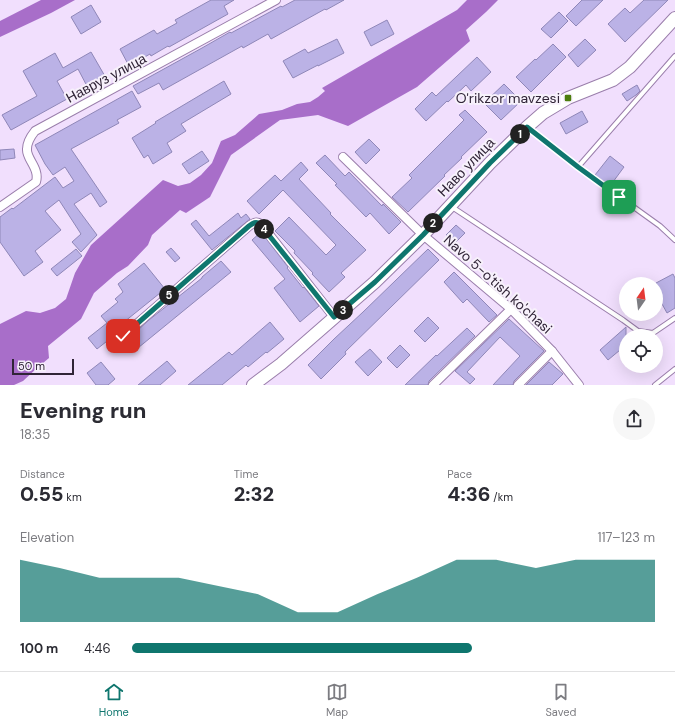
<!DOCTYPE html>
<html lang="en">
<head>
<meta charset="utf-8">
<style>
	:root { --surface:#fff; --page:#f7f7f7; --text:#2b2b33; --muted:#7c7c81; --line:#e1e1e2; --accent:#0f766e }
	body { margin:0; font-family:"DM Sans",sans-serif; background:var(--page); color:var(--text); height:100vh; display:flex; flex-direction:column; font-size:15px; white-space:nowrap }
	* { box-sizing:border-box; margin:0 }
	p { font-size:13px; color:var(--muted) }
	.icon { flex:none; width:22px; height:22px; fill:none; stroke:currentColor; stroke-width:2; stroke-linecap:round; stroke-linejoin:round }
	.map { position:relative; height:385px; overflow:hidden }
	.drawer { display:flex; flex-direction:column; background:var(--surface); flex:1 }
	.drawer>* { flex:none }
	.needle { width:26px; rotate:14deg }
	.buttons { position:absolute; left:619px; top:277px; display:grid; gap:8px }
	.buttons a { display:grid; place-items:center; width:44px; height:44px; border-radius:50%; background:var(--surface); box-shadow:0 4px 16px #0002; font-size:20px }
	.scale { position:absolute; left:12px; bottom:10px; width:62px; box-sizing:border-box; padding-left:4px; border:2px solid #302437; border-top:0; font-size:11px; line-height:14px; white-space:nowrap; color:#302437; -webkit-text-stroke:3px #f7f1fb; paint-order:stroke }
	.pin { position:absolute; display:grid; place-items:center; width:34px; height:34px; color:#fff; margin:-17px; border-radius:8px; box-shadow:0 2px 6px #0006 }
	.km { position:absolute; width:20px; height:20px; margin:-10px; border-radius:50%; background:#222; color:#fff; font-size:11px; line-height:20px; text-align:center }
	.round { display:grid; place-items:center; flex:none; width:42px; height:42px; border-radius:21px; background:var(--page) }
	.summary { display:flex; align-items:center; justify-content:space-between; height:68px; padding:0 20px }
	h1 { font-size:22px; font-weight:800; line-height:30px }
	.metrics { display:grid; grid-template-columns:repeat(3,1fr); gap:6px; height:68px; padding:4px 20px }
	.metrics div { display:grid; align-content:center }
	.metrics b { font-size:20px; font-weight:800 }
	.metrics small { font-size:11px; font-weight:400 }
	.metrics p { font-size:11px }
	.chart { height:112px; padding:8px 20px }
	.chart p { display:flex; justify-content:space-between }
	.chart svg { width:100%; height:72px; margin-top:4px; fill:var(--accent); opacity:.7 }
	ul { padding:0 20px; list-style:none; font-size:13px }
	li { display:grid; grid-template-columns:64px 48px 1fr; align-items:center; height:30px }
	li i { height:10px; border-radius:5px; background:var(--accent) }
	.menu { display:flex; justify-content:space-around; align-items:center; height:56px; border-top:1px solid var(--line); background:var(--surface); font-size:11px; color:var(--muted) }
	.menu a { display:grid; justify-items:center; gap:2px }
	.menu .selected { color:var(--accent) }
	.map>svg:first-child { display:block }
	.water { fill:#a86ec9 }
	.building { fill:#bbb2e6; stroke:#8f87b8 }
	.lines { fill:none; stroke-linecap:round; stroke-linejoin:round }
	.lane-casing { stroke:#9a7eab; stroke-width:6 }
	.street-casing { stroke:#9a7eab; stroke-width:10 }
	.secondary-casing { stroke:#9a7eab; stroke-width:14 }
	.lane { stroke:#fff; stroke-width:4 }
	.street { stroke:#fff; stroke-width:8 }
	.secondary { stroke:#fff; stroke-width:12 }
	.route-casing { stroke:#fff; stroke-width:8 }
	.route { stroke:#0f766e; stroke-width:5 }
	.poi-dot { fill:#4b7d0c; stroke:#f7f1fb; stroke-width:1.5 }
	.labels { text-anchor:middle; stroke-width:4; stroke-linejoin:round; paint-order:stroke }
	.street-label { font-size:14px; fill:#302437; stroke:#f7f1fb }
	.poi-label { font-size:14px; fill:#302437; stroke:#f7f1fb; text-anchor:end }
</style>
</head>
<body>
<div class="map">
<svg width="675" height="385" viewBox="0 0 675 385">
	<rect width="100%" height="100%" fill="#f1dffd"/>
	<!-- water -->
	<g class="water">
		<polygon points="41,0 75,0 51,13 0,37 0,21"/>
		<polygon points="467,0 498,0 486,12 466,30 470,41 417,87 348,126 318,115 280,120 231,155 210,197 186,213 180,210 152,235 148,245 128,266 117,273 94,293 81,319 48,346 49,358 37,368 23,381 14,385 0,385 0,324 26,311 40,313 55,308 66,299 75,273 91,245 163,180 178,186 190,183 201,175 212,163 221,141 235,135 259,114 282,110 297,104 310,102 318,97 325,91 322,88 457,10"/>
	</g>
	<!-- building -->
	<g class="building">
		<polygon points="211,0 234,0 224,6 228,14 169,47 168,46 151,56 150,54 129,66 120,49 154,30 157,34 177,23 175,20"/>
		<polygon points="295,0 344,0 326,10 325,9 271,39 268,34 243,48 242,46 163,90 159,83 138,94 133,86 202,48 230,32 231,33 281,6 282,7"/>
		<polygon points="582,0 603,0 576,26 566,16"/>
		<polygon points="644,0 668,0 625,42 608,24 625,8 630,13"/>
		<polygon points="91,5 101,22 81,34 71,17"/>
		<polygon points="559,12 568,21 551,38 541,29"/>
		<polygon points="387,20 394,34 371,46 364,32"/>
		<polygon points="337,39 344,53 318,66 318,65 293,78 283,61 305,49 308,53"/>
		<polygon points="585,39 596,50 578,67 568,55"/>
		<polygon points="553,44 566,57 531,92 516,77 535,59 536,60"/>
		<polygon points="91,52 106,78 88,88 78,69 57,81 67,99 11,130 2,115 37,96 23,71 55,53 63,68"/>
		<polygon points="477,57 491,72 471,91 466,85 448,102 447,101 426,121 415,109 432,92 436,96"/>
		<polygon points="224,81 231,94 181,124 186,131 167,143 172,152 153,164 148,155 144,158 132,138 156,123 155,122"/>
		<polygon points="504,84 521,101 501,120 484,103"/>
		<polygon points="637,85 640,91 636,95 627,101 622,94"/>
		<polygon points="132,91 141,107 117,120 119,123 71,149 107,202 100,207 91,193 74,204 97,235 81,252 72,242 81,234 59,200 45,211 61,230 35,251 43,262 24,276 0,242 0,217 12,208 13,209 55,177 63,188 74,181 65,167 53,175 45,164 35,145"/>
		<polygon points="465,110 487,132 461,157 462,158 444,175 445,176 408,212 392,197 412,178 409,175 464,120 459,115"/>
		<polygon points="582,111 588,122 566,134 560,123"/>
		<polygon points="369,139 380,150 366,164 355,152"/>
		<polygon points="14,149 15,158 0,160 0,150"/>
		<polygon points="202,151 209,161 189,174 182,164"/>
		<polygon points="325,155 345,176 349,172 382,206 383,204 401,222 389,234 370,213 366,217 335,185 337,184 316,163"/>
		<polygon points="610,156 624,167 610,186 595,175"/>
		<polygon points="301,162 308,170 299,179 331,213 330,214 366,250 341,273 345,277 329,292 312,274 313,273 294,253 295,251 275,231 289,217 326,255 336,245 283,190 259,214 247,201 275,175 281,181"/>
		<polygon points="238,213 241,218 246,214 250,219 212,250 191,224 196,220 209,236"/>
		<polygon points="456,225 465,233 455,243 446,235"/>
		<polygon points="261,232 288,267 287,268 303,288 304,287 319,306 300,322 274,288 285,279 252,240"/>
		<polygon points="171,248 180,258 175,262 166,252"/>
		<polygon points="76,249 82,256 57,276 51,269"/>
		<polygon points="428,249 439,260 345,352 346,354 321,379 308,365 334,339 363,312"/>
		<polygon points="221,261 231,272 133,352 123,342 127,340 149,320 202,278 202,277"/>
		<polygon points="144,263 165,289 124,322 125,323 114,331 116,334 97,349 88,338 107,323 101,316 118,302 115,299 123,292 118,284"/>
		<polygon points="454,272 497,315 489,322 467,299 463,303 444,282"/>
		<polygon points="673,274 675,278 675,308 667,313 656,293 656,283"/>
		<polygon points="428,317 439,328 425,342 414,331"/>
		<polygon points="509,319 544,351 514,381 513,385 493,385 520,356 500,337 467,372 475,379 470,384 455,371"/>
		<polygon points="270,322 284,339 267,353 266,352 248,367 246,365 222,385 188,385 229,352 232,355"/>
		<polygon points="626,327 626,345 608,360 600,350"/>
		<polygon points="467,328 475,336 429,381 428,385 405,385 436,355 437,356"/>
		<polygon points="400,345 410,355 397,368 387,358"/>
		<polygon points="370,349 382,362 368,376 355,362"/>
		<polygon points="167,361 176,371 160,385 138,385"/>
		<polygon points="101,362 115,379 108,385 96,385 87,373"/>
		<polygon points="549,362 563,374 552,385 526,385"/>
	</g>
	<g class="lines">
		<defs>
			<g id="lane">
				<polyline points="529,129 578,167 660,226 675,240"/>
				<polyline points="578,167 675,56"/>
				<polyline points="452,207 623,320 638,331 653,333 675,318"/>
				<polyline points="655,385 675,369"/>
			</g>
			<g id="street">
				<polyline points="343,157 423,235 511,309 552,351 579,385"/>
				<path d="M0,207l36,-25c4,-14 -10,-23 -9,-33 0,-7 4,-13 8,-18l241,-131"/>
				<path d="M123,336l126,-110c4,-3 7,-5 12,-2l73,93"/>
				<polyline points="433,385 511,309"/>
				<polyline points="518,385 552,351"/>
			</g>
			<polyline id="secondary" points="253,385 281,364 375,282 423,235 490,163 527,127 543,113 568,98 613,80 630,67 675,18"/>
		</defs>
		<!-- lane casing -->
		<use href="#lane" class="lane-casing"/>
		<!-- street casing -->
		<use href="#street" class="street-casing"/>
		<!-- secondary casing -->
		<use href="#secondary" class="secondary-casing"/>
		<!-- lane -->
		<use href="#lane" class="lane"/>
		<!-- street -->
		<use href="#street" class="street"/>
		<!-- secondary -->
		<use href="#secondary" class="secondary"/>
	</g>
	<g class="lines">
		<defs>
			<path id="route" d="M123,336l126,-110c4,-3 7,-5 11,-2l74,93 41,-35 48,-47 67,-72 37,-36 51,40 41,30"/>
		</defs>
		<!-- route casing -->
		<use href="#route" class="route-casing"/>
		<!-- route -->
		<use href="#route" class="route"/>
	</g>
	<!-- markers -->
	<rect class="poi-dot" x="564" y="94" width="8" height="8" rx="2"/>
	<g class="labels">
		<!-- street labels -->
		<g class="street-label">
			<text transform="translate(106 78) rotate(-28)" y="5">Навруз улица</text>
			<text transform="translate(466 167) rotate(-46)" y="5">Наво улица</text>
			<text transform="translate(498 284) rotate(42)" y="5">Navo 5-o'tish ko'chasi</text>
		</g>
		<!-- poi labels -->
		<g class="poi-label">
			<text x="560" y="103">O'rikzor mavzesi</text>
		</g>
	</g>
</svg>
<div class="buttons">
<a><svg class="needle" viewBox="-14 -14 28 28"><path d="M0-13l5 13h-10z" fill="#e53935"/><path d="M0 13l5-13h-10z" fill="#7c7c81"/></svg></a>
<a><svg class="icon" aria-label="locate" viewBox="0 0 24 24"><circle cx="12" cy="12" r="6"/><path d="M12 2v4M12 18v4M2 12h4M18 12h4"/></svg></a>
</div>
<div class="scale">50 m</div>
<div class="pin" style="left:619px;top:197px;background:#1e9e55"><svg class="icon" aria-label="arrive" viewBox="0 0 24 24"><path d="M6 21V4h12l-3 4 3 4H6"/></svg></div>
<div class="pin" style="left:123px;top:336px;background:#d93025"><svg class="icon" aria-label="check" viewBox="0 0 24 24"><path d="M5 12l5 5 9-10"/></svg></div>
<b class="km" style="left:520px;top:134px">1</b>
<b class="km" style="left:433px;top:223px">2</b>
<b class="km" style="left:343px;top:310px">3</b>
<b class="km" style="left:264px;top:229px">4</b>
<b class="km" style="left:169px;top:295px">5</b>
</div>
<section class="drawer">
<div class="summary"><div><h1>Evening run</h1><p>18:35</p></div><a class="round"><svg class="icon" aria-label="share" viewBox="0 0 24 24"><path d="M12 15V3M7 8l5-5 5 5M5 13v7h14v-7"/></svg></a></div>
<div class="metrics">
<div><p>Distance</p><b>0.55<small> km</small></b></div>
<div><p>Time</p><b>2:32</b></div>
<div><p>Pace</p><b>4:36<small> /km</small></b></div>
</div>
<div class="chart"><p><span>Elevation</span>117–123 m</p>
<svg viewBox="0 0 160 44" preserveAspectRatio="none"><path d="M0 44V6L10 11L20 17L30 17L40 17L50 22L60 27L70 38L80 38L90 27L100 17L110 6L120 6L130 11L140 6L150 6L160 6V44z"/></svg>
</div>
<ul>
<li><b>100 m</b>4:46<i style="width:65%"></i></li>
</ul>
</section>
<nav class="menu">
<a class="selected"><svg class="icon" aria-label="home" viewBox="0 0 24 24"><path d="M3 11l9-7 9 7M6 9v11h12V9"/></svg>Home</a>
<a><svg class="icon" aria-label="map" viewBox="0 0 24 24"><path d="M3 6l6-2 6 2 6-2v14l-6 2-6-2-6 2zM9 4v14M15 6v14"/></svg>Map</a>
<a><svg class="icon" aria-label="saved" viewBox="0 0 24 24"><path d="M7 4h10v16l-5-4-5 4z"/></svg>Saved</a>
</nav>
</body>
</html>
